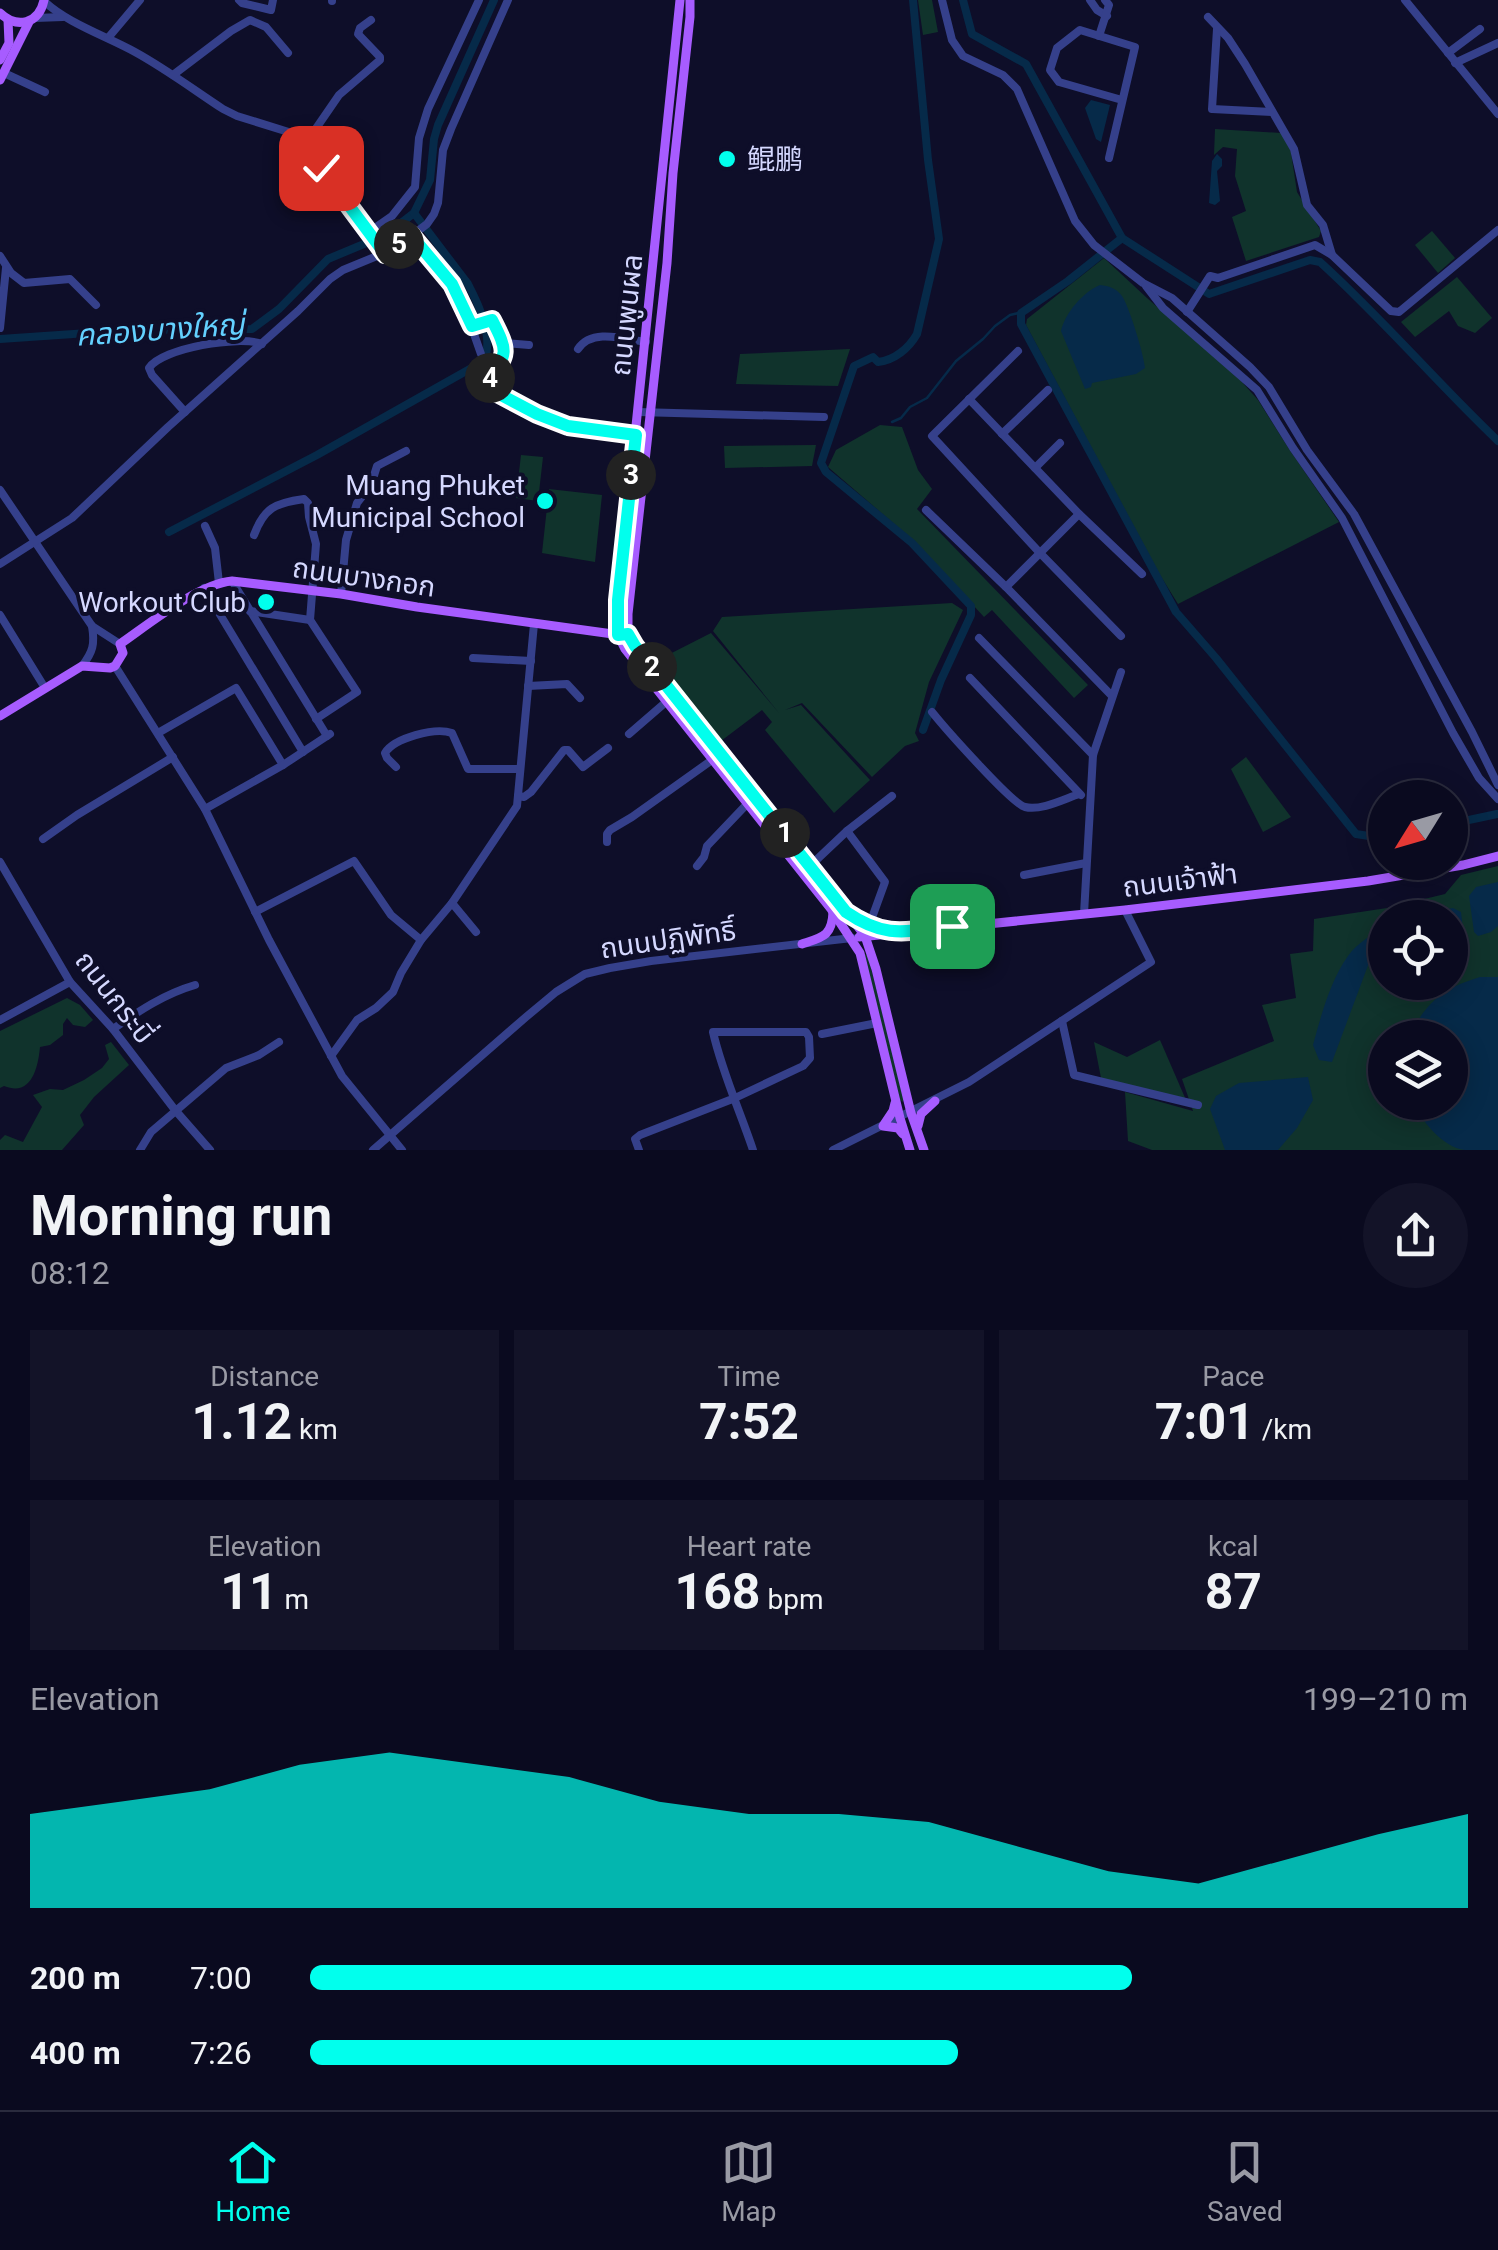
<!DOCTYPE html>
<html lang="en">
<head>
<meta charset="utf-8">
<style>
	:root { --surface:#0a0a1f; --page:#131328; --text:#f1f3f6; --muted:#999aa4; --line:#2a2b3d; --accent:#01ffed }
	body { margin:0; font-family:Roboto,"Noto Sans SC","Noto Sans Thai",sans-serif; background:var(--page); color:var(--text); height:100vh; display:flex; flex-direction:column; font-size:38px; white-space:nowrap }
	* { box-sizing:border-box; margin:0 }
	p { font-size:32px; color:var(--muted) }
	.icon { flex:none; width:55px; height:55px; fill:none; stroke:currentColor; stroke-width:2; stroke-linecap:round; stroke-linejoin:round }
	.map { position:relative; height:1150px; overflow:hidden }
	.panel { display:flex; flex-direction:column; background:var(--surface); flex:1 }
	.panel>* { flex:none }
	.needle { width:65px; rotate:233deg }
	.tools { position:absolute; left:1368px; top:780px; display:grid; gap:20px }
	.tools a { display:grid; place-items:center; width:100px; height:100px; border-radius:50%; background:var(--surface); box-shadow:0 5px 25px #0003,0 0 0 2px var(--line); font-size:50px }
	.pin { position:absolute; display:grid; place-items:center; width:85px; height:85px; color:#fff; margin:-42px; border-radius:20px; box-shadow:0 5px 15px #0006 }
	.km { position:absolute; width:50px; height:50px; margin:-25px; border-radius:50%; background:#222; color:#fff; font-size:28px; line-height:50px; text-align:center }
	.round { display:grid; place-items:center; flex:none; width:105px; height:105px; border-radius:52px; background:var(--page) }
	.overview { display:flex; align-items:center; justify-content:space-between; height:170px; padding:0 30px }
	h1 { font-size:55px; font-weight:700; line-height:75px }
	.stats { display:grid; grid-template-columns:repeat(3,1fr); gap:15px; height:170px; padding:10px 30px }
	.stats div { display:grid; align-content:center; border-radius:0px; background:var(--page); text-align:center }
	.stats b { font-size:50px; font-weight:700 }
	.stats small { font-size:28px; font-weight:400 }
	.stats p { font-size:28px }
	.chart { height:280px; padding:20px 30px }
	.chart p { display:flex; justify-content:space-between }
	.chart svg { width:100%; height:180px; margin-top:10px; fill:var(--accent); opacity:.7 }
	ul { padding:0 30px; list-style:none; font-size:32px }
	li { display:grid; grid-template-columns:160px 120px 1fr; align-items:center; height:75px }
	li i { height:25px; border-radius:12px; background:var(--accent) }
	.tabs { display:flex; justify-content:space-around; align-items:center; height:140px; border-top:2px solid var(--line); background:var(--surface); font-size:28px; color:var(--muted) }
	.tabs a { display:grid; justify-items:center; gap:5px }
	.tabs .current { color:var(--accent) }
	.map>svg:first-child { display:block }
	.green { fill:#10332c; fill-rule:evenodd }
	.water { fill:#062a49 }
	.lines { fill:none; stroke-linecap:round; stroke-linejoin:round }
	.stream { stroke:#062a49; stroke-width:2.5 }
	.canal { stroke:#062a49; stroke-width:8 }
	.minor { stroke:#35408b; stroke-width:8 }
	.major { stroke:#a75cff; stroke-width:9 }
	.route-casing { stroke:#fff; stroke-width:20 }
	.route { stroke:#01ffed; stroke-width:12 }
	.poi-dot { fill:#01ffed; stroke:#0e0e29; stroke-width:4 }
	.labels { text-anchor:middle; stroke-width:8; stroke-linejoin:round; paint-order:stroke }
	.poi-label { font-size:28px; fill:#d5d8ff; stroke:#0e0e29; text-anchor:end }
	.street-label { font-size:28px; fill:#d5d8ff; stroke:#0e0e29 }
	.water-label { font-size:30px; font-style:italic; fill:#63d1ff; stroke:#0e0e29 }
</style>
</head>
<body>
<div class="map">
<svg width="1498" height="1150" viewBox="0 0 1498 1150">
	<rect width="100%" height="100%" fill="#0e0e29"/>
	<!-- green -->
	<g class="green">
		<polygon points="918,0 932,0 938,32 923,35"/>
		<polygon points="1215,129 1281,133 1290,146 1297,192 1321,231 1319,237 1246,261 1232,217 1246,211 1235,176 1237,149 1223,147 1214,155"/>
		<polygon points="1432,231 1455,258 1438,273 1415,245"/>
		<polygon points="1104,258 1147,298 1241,381 1258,400 1289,449 1339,522 1178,604 1155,567 1026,325 1027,319"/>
		<polygon points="1457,277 1492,318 1475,333 1458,326 1449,311 1415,337 1401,322"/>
		<polygon points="850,349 838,386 736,384 740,354"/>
		<polygon points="880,425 902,427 918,470 932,489 917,509 1088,685 1074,698 992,610 984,617 914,541 828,467 836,450"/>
		<polygon points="816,445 812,466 725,468 724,446"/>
		<polygon points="521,455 543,457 538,501 516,498"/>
		<polygon points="549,489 602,495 595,562 542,553"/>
		<polygon points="952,603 963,610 929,682 915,733 919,741 905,746 872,777 802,703 785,710 801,705 870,780 834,813 765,730 772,722 762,710 721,741 656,661 711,633 779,713 713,631 722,617"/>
		<polygon points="1246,757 1291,817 1263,832 1231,769"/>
		<path d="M1498,866v284h-346l-24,-9 -3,-49 68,19 -11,-32 92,-38 -12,-36 34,-7 -6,-44 23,-3 1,-32 73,-11 58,-14 16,-19zM1385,918h65v64h-65zM1385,1038h65v64h-65z"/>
		<polygon points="865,954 868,956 904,1099 903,1102 900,1100 864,958"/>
		<path d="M67,998l13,7 13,15 -8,7 -12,-2 -6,-7 -4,6v11l-13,10 -10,2c-2,22 -9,50 -36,39l-4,2v-57z"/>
		<polygon points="1160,1040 1186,1100 1101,1078 1094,1042 1127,1057"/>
		<polygon points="111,1042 129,1065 94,1097 80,1115 84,1125 62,1150 0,1150 0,1140 5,1135 23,1142 42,1107 33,1095 50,1089 63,1090 84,1080 102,1068 109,1059 105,1045"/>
	</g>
	<!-- water -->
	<g class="water">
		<polygon points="1091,100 1110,105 1101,142 1096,139 1085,108"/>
		<polygon points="1217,154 1222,159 1222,166 1217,171 1220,201 1215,205 1209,203 1212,161"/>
		<path d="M1100,285c9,1 16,3 22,11 7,10 22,59 23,72l-9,6 -44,9 -1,4 -6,2 -24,-58c4,-18 22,-39 39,-46z"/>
		<polygon points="1498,882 1498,926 1491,932 1478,936 1474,932 1469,896 1476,887"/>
		<polygon points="1453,908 1461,912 1464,938 1450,943 1450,918 1399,917"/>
		<path d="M1385,926v26l-15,8 -38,102 -13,-2 -6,-15c8,-29 17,-64 35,-89 9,-13 24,-21 37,-30z"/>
		<path d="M1480,977h18v173c-11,0 -22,0 -33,0 -23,-3 -42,-28 -52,-47l37,-1v-64l-41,-1c17,-35 34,-49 71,-60z"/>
		<polygon points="1308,1077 1313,1100 1297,1128 1278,1150 1225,1150 1210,1109 1216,1096 1239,1083"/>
	</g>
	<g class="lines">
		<!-- stream -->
		<polyline class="stream" points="892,422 901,418 910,407 927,398 956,361 983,339 995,326 1010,315 1023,312"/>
		<!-- canal -->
		<g class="canal">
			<path d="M913,0l15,160 11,79 -22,95c-8,14 -22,26 -39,28l-5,-5 -19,9 -33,97 5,9 86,71 59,63v9l-30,65 -18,50"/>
			<path d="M963,0l9,34 54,30 96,174 87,56 101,-34 10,2c63,57 117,121 178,179"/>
			<polyline points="1122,238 1068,281 1021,313 1021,324 1176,612 1216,658 1356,834 1369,836 1385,834"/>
			<polyline points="0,339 132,330 252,329 279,309 328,259 364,244 396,227 414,213 430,180 434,139 438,125 494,0"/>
			<path d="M169,532l148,-77 167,-94c10,-24 -5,-56 -16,-77l-54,-71"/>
			<polyline points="1450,824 1497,814"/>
		</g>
		<!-- minor -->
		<g class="minor">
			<polyline points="239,0 242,3 271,10 273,0"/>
			<polyline points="942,0 952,40 963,56 1003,75 1017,89 1075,221 1094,245 1143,283 1172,298 1250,367 1269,387 1307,450 1354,514 1472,732 1498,785"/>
			<polyline points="1090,0 1097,10 1107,16"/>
			<polyline points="1405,0 1498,114"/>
			<path d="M44,1c21,21 64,36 91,51 31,17 59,38 88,57l14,7 74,23c21,17 22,40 36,62 11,19 26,35 38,53"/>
			<polyline points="332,1 332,0"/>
			<polyline points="1208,17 1228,38 1245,64 1294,149 1307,205 1323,225 1332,255"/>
			<polyline points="35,18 63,17"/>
			<polyline points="1217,29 1212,109 1272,112"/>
			<polyline points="1099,36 1109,5 1105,0"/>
			<polyline points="108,38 140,0"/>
			<polyline points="1448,53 1480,29"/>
			<polyline points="1455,63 1498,43"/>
			<polyline points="4,73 45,92"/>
			<polyline points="173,75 231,31 250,20 266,27 288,53"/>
			<path d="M303,141c15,15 23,37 36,54"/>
			<polyline points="306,143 339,95 380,60 380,57 358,34 360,28 371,20"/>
			<polyline points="1109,158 1135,47 1080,30 1057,48 1050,70 1059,82 1122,100"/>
			<polyline points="369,232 392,216 415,187 419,138 428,109 479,0"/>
			<path d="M411,235c36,37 54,70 70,119"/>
			<polyline points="0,256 11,273 24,283 70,279 96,305"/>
			<polyline points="1146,286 1163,308 1257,390 1293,448 1342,518 1453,733 1479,778 1498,799"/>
			<polyline points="1187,312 1210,276 1218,278 1315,245 1332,255 1391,311 1399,312 1498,230"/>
			<path d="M472,326l20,-6c18,35 15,34 -8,66l53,28 30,12 69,9"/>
			<polyline points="0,328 6,268"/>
			<polyline points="504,343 529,345"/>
			<path d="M578,349c14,-21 46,-10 68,-7"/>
			<polyline points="1018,351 932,436 1039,552 1121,636"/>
			<polyline points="969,399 1079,514 1142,574"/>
			<path d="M185,412l-33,-37 -3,-7c13,-20 91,-33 113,-24"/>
			<polyline points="638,412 824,417"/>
			<polyline points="1002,434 1048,390"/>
			<polyline points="1035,468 1060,443"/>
			<polyline points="0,490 92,626 120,644"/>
			<polyline points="926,510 1006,587 1112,696"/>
			<polyline points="205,526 215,548 219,583"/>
			<path d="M254,535c10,-27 21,-32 50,-36l4,4 1,14 7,27 -6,76 47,72 -41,27"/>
			<polyline points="0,564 72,518 168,427 298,311 330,279 343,270 394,249 427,224 434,214 438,203 443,150 451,129 508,0"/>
			<polyline points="232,581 327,736"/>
			<polyline points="1006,587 1079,514"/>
			<polyline points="204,588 303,752"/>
			<polyline points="341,594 346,540 357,503 371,485 377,466 406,451"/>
			<polyline points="250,611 310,620"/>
			<polyline points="0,615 45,688"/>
			<polyline points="979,638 1093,755"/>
			<polyline points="473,658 531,661"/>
			<path d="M82,666c11,-14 13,-22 10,-40"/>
			<polyline points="115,666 205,809 269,940 342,1076 402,1150"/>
			<polyline points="970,678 1081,795"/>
			<polyline points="528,686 567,684 580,698"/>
			<path d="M932,712c12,15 80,92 93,95 16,4 39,-8 54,-13"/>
			<polyline points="158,733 236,688 283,765 205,809"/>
			<polyline points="629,734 666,702"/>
			<polyline points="283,765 330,734"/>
			<path d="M396,767l-9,-9 -2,-5c9,-15 50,-26 67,-20l16,36h52"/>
			<polyline points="518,796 524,797 531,792 564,750 568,750 583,767 608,748"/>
			<polyline points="847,831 885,882 869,926"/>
			<polyline points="43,839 77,815 173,757"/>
			<polyline points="607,842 607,834 610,830 632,817 712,760"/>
			<polyline points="0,862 70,982 113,1029 175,1110 210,1150"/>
			<polyline points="811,865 847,831 892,796"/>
			<polyline points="697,866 704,857 707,846 747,804"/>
			<polyline points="1024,875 1086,863"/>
			<polyline points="452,903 476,932"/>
			<polyline points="255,912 354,861 391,915 421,940"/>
			<polyline points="1084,914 1093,755 1121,672"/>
			<polyline points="0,1020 70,982"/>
			<polyline points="1062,1021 1074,1075 1198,1105"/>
			<path d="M113,1029c26,-18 51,-35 82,-44"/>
			<polyline points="822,1034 877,1023"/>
			<polyline points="331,1056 357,1020 376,1008 393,992 401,973 421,940 452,903 517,806 534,624"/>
			<polyline points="140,1150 151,1132 226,1068 259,1055 279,1042"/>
			<polyline points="373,1150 526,1017 556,992 585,974 610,968 651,961 852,938"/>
			<path d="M639,1150l-4,-11 5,-4 95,-37 68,-32 7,-8 -1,-21 -3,-5h-93c9,40 27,79 40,118"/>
			<polyline points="833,1150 969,1082 1151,962 1125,910"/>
		</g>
		<!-- major -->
		<g class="major">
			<polyline points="680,0 618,600 618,635 625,649 831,909 860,953 900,1118 910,1150"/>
			<polyline points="690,0 690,17 673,173 667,263 628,614 628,634 635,646 811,865 865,936 876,969 911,1113 924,1150"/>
			<path d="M0,13c17,16 39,11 44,-13"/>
			<polyline points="0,60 9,43 8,20"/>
			<polyline points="0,80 29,22"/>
			<path d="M0,716l82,-50 28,2 5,-2 8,-13 -3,-9c29,-20 78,-60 112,-63l109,13 76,13 203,28"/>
			<polyline points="853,916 869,926 889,932"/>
			<polyline points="859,937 1125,910 1368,881 1463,865 1498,856"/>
			<path d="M802,944c21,-7 30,-8 31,-32"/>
			<polyline points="895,1103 893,1111 883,1126 898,1128 903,1134"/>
			<polyline points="918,1126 921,1114 935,1101"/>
		</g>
	</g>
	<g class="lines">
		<defs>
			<path id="route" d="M321,168l64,86 26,-19 41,49 20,42 20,-6c18,35 15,34 -8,66l53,28 31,12 68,9 -18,165v35l10,-1 7,12 211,266c41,28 61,19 106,14"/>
		</defs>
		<!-- route casing -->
		<use href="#route" class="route-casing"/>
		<!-- route -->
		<use href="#route" class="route"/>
	</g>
	<!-- markers -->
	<g class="poi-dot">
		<circle cx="727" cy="159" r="10"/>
		<circle cx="545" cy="501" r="10"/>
		<circle cx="266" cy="602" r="10"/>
	</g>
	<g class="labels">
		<!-- poi labels -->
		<g class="poi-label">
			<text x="747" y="169" text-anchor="start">鲲鹏</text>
			<text x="525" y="495">Muang Phuket<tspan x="525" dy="32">Municipal School</tspan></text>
			<text x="246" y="612">Workout Club</text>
		</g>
		<!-- street labels -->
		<g class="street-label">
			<text transform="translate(626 315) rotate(-84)" y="10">ถนนพูนผล</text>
			<text transform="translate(364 577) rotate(8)" y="10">ถนนบางกอก</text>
			<text transform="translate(1180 880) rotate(-7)" y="10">ถนนเจ้าฟ้า</text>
			<text transform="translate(668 939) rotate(-8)" y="10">ถนนปฏิพัทธิ์</text>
			<text transform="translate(115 997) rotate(52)" y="10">ถนนกระบี่</text>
		</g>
		<!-- water labels -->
		<g class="water-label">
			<text transform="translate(160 330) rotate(-4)" y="10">คลองบางใหญ่</text>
		</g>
	</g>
</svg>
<div class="tools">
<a><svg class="needle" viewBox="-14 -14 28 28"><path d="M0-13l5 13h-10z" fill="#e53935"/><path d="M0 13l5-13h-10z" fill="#999aa4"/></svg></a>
<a><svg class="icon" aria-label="locate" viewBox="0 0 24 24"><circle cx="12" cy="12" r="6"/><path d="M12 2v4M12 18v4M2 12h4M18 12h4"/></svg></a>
<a><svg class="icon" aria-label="layers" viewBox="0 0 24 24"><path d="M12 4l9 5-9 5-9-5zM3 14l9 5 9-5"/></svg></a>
</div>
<div class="pin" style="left:952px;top:926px;background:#1e9e55"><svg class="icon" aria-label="arrive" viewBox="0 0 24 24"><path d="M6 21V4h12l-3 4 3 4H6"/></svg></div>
<div class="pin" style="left:321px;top:168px;background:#d93025"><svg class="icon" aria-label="check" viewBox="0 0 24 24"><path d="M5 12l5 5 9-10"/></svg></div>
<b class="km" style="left:785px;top:833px">1</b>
<b class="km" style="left:652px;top:667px">2</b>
<b class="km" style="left:631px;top:475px">3</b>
<b class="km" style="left:490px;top:378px">4</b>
<b class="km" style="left:399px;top:244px">5</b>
</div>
<section class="panel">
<div class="overview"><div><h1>Morning run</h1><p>08:12</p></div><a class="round"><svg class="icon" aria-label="share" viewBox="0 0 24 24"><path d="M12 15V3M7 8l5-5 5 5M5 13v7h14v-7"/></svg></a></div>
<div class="stats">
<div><p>Distance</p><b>1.12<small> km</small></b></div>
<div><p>Time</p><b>7:52</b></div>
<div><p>Pace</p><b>7:01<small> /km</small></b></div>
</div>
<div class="stats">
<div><p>Elevation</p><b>11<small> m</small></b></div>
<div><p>Heart rate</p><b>168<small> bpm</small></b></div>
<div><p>kcal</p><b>87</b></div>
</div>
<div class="chart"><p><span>Elevation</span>199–210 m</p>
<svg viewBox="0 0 160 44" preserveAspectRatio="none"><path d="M0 44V21L10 18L20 15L30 9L40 6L50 9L60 12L70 18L80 21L90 21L100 23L110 29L120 35L130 38L140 32L150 26L160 21V44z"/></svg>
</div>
<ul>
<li><b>200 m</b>7:00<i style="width:71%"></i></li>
<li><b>400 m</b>7:26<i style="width:56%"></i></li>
</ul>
</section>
<nav class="tabs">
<a class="current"><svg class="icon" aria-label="home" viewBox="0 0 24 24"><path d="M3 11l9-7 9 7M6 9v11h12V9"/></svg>Home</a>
<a><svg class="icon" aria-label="map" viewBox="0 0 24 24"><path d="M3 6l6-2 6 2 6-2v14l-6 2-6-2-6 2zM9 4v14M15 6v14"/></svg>Map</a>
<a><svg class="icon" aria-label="saved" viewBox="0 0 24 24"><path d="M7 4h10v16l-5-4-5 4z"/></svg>Saved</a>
</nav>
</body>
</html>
